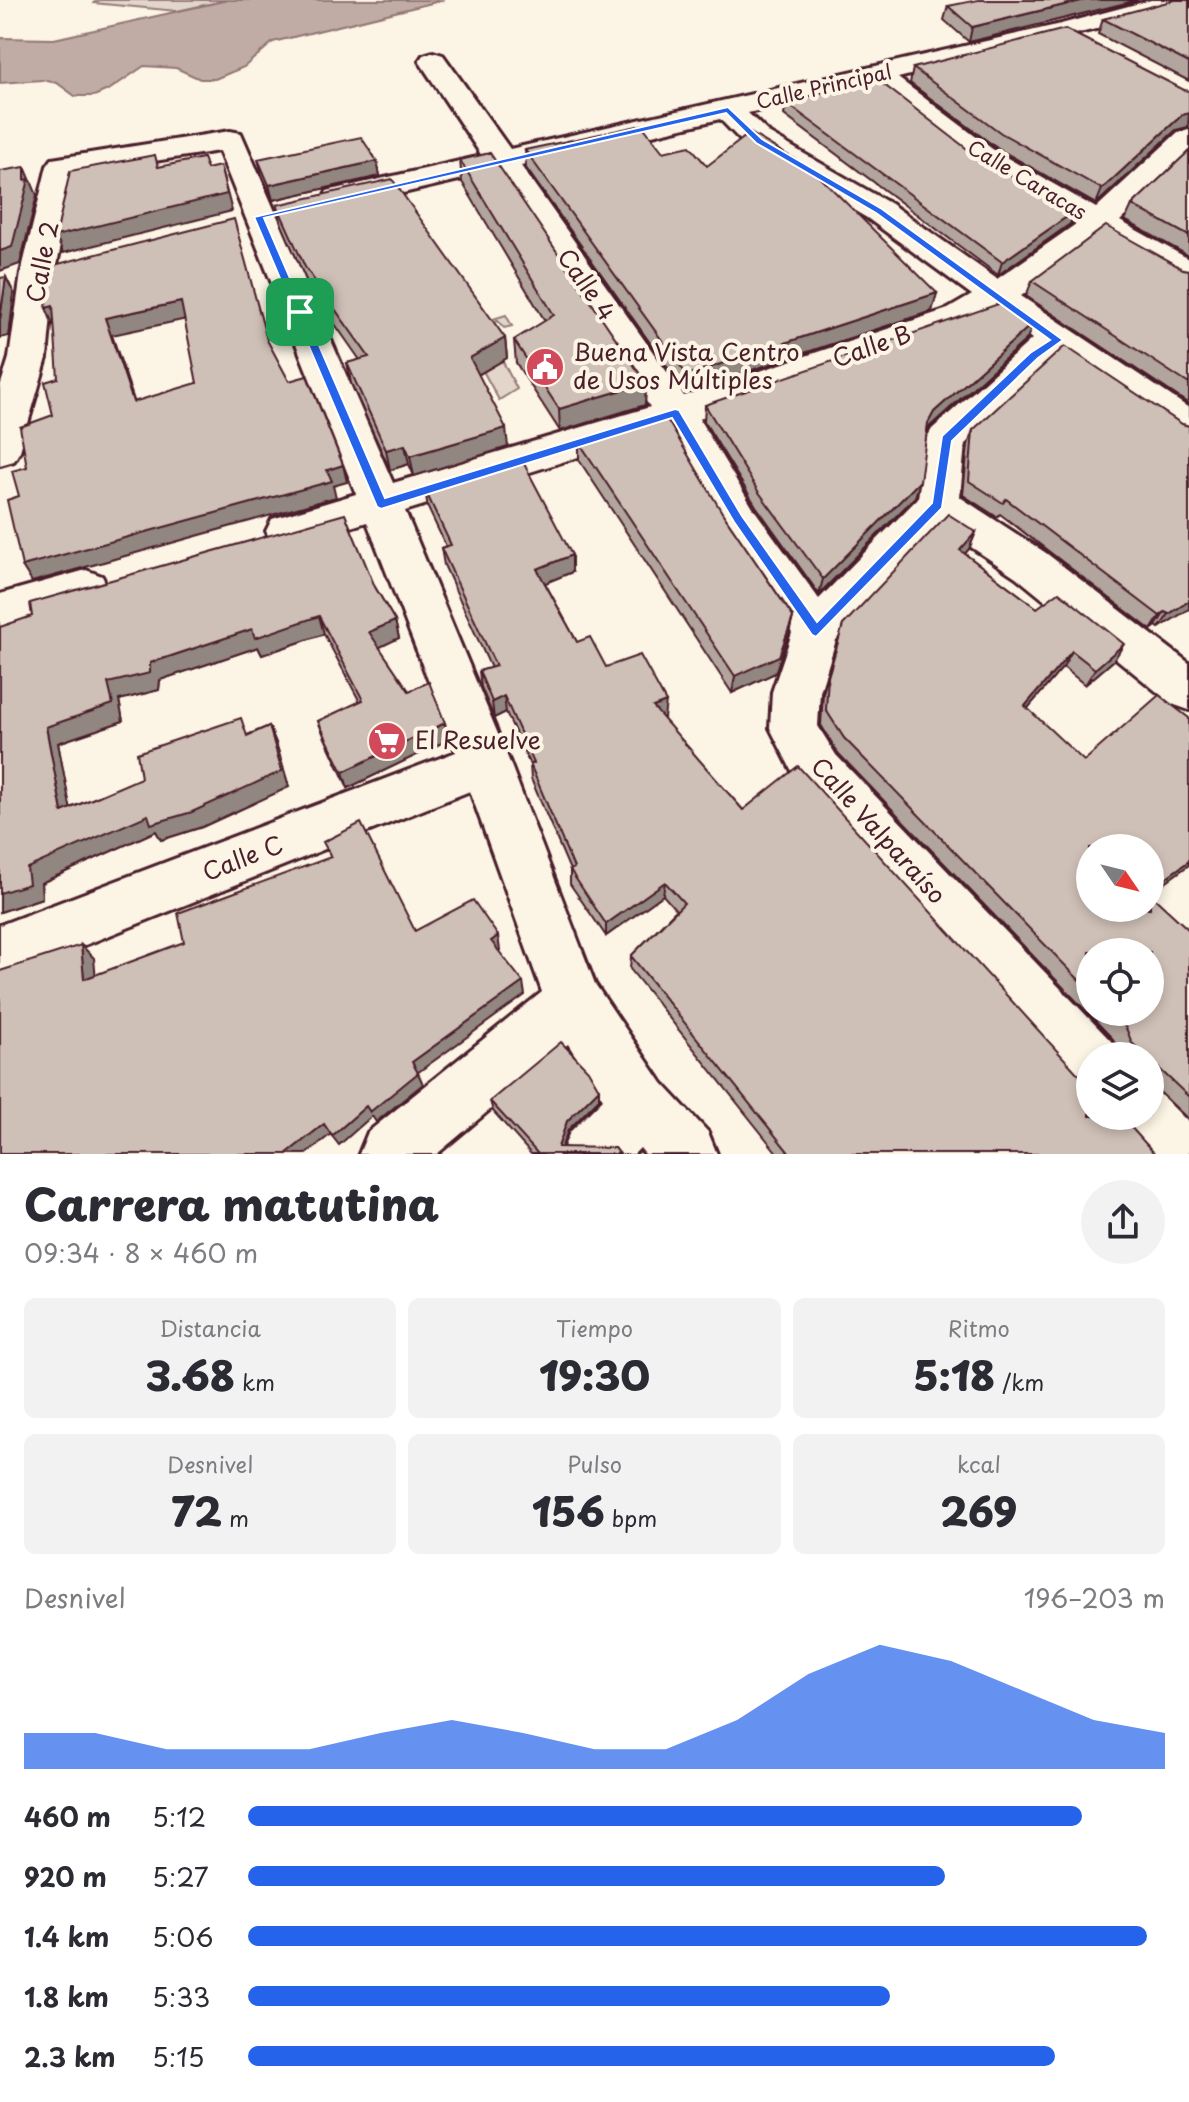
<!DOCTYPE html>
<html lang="es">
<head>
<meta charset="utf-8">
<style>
	:root { --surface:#fff; --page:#f2f2f3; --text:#2b2b33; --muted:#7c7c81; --accent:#2563eb }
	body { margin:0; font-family:"Playpen Sans",sans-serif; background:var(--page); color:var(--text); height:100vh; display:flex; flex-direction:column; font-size:30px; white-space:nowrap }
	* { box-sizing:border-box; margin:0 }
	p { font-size:26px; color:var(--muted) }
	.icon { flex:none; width:44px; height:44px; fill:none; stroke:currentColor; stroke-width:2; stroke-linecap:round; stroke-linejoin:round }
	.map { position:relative; height:1154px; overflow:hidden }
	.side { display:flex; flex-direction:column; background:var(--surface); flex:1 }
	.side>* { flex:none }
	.needle { width:52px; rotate:125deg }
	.tools { position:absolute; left:1076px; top:834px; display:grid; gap:16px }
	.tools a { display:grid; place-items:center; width:88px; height:88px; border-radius:50%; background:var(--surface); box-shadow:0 4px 12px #0003; font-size:40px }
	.pin { position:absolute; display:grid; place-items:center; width:68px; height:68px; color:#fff; margin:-34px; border-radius:16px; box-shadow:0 4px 12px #0006 }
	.round { display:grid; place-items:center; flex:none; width:84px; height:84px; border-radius:42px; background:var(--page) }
	.overview { display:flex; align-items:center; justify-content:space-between; height:136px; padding:0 24px }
	h1 { font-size:44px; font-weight:800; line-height:60px }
	.figures { display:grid; grid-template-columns:repeat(3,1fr); gap:12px; height:136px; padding:8px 24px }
	.figures div { display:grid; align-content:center; border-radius:12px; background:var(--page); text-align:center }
	.figures b { font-size:40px; font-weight:800 }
	.figures small { font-size:22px; font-weight:400 }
	.figures p { font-size:22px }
	.chart { height:224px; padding:16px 24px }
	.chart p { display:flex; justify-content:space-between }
	.chart svg { width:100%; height:144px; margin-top:8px; fill:var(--accent); opacity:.7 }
	ul { padding:0 24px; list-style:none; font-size:26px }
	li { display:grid; grid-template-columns:128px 96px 1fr; align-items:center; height:60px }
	li i { height:20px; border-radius:10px; background:var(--accent) }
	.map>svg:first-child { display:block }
	.green { fill:#e2d5ca; stroke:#967a7a; stroke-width:2 }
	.water { fill:#c0aca5; stroke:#917474; stroke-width:2 }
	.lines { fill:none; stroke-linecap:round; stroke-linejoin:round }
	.minor-casing { stroke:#4a1f2b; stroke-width:6 }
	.minor { fill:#fcf5e5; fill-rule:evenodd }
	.wall { fill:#b2a59d; stroke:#4a1f2b; stroke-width:2; fill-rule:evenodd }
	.shaded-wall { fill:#918680; stroke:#4a1f2b; stroke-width:2 }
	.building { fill:#cfc0b7; stroke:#4a1f2b; stroke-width:2; fill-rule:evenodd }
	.route { fill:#2563eb; stroke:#fff; stroke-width:2; fill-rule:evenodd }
	.labels { text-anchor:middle; stroke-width:8; stroke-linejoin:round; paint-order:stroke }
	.far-street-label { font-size:20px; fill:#4a1f2b; stroke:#fcf5e5 }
	.street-label { font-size:24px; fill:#4a1f2b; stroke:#fcf5e5 }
	.poi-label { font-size:24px; fill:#4a1f2b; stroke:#fcf5e5; text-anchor:start }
</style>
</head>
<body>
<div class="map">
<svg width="1189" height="1154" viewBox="0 0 1189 1154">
	<rect width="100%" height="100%" fill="#fcf5e5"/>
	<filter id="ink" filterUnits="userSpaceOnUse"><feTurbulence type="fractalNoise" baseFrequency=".0125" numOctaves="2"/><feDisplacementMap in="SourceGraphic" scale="16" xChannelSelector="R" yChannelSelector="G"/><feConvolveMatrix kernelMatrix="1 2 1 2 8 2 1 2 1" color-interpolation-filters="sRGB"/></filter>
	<g filter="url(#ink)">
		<!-- green -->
		<g class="green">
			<polygon points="100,0 228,0 177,11 93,3"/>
			<polygon points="506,315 512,326 504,328 498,321 484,325 517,389 499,400 460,329"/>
		</g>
		<!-- water -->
		<polygon class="water" points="228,0 444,0 273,42 244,67 215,79 200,79 176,68 144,66 110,89 94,96 75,96 57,83 42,80 0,83 0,38 54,39"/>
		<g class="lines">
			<defs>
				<g id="minor">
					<path d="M1151,0h38v6l-291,72 97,73 101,57 82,-76 11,-2v26l-69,65 69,38v26l-12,-3 -77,-44 -79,58 168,112v33l-14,-4 -117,-80 -93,87 -5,53 86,56 143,110v47l-17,-6 -156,-127 -75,-50 -105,113 -16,52 -2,34 18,29 275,286 6,15h-27v35l-21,-8 -269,-296 -30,-59 2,-36 20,-59 -69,-103 -58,-100 -260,81 105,252 85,221 67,99 46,49 9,22h-72l-5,-6 -6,6h-73l9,-22 33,-33 -35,-55 -131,110h-78l9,-22 174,-140 -72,-201 -470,188v-54l456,-173 -89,-230 -80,25 -15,-4 -6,-12 6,-12 84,-25 -137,-343 -142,22 -22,100 -8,85 -27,93 -6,10 -14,4v-78l9,-29 12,-85 26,-107 5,-7 178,-28 11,2 152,350 257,-76 -157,-235 -154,36 -12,-3 -4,-7 4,-7 155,-35 -63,-95 4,-6 10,-3 10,3 67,94 551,-125zM870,85l103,80 103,59 -79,55 -106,-75 -121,-70 -22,-21zM720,119l28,29 119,70 105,77 -24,14 -264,87 -163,-230zM996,313l36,26 -100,90 -6,10 -8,59 -99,101 -66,-91 -54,-89 275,-94z"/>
					<polygon points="86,570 102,576 108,588 102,600 0,630 0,594"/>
					<polygon points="1150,1090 1161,1095 1189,1123 1189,1154 1134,1154 1119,1137 1110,1116 1150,1116"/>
				</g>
			</defs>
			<!-- minor casing -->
			<use href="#minor" class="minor-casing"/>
			<!-- minor -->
			<use href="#minor" class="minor"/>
		</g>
		<!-- wall -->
		<g class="wall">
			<polygon points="1138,0 969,42 944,20 948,6"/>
			<polygon points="1189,0 1189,81 1098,34 1103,19"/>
			<polygon points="913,68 1189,91 1189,128 1176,130 1096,204 997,148 910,83"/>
			<polygon points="786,103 975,155 1075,211 1070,224 998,275 784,115"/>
			<polygon points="525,150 663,152 707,166 937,293 932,311 685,392 526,168"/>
			<polygon points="1189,151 1189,256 1125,220 1132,205"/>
			<polygon points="258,159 377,161 380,176 273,200 262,175"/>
			<polygon points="460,160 646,383 645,405 560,431 516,363 514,340 545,321 462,182"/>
			<polygon points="277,205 505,338 507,358 478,375 508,447 414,476 409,464 390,470 351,383 347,363 360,360 309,287 282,225"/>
			<polygon points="1183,269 1189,270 1189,404 1026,296 1032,281"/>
			<polygon points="1027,339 929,427 927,432 915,497 819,594 756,506 704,421 705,405"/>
			<polygon points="1182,424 1189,426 1189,609 1159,628 1156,626 1151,630 1000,514 997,517 963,495 968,445 973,430"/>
			<polygon points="579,442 723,514 793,617 789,633 775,673 732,693 579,460"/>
			<polygon points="425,490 572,572 545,583 577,642 664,718 663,719 743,810 1079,1075 1155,1154 778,1154 630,969 631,956 676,910 663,895 606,936 570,884 570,870 531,779 530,765 506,712 494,718 481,687 479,671 491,668 444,565 441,548 446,546 428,508"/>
			<path d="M976,532l-7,17 -4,5 72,54 77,52 -29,25 -22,-18 -36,42 63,139 99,82v190l-39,-37v-27h-28l-3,-2 -6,-15 -275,-286 -17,-28 2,-32 20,-68zM1090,952l60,60h-60z"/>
			<polygon points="375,587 395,621 399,638 379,647 409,691 445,723 448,740 348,788 325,738 318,721 360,702 324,634 262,655 258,647 160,680 159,690 119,700 123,721 58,743 70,808 269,726 276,743 289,787 202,827 161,840 156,831 41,883 42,898 0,912 0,627"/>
			<polygon points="599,1089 599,1099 568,1130 562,1147 620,1154 531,1154 493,1111 490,1101"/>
		</g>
		<!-- shaded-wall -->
		<g class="shaded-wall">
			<polygon points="1085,0 1138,0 969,42 972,27"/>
			<polygon points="1189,113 1188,127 1176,130 1096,204 1102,189 1182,115"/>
			<polygon points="377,161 380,176 273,200 269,185"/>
			<polygon points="220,166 232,211 63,253 56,236"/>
			<polygon points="25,167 37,195 20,264 0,271 0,251 25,180"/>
			<polygon points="1075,211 1070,224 998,275 1002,262"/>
			<polygon points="6,277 14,293 9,336 0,338 0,319"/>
			<polygon points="937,293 932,311 685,392 687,375"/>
			<polygon points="181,302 187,319 112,335 140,418 133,402 105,318"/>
			<polygon points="53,306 60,323 53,325 46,308"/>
			<polygon points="1033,323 1027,339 929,427 923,439 928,423 934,412"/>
			<polygon points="505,338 507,358 472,378 470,358"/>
			<polygon points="646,383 645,405 560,431 559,409"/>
			<polygon points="506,428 508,447 414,476 410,456"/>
			<polygon points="405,445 409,464 390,470 386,450"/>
			<polygon points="343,465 347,482 333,486 336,497 32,582 22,566"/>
			<polygon points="920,481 915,497 819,594 823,579"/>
			<polygon points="976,532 969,549 953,567 960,550"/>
			<polygon points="572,555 572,572 538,586 537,569"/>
			<polygon points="1189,601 1189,609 1159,628 1169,614"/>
			<polygon points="1165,612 1156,626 1151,630 1160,616"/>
			<polygon points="319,616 324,634 262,655 258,647 160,680 159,690 119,700 123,721 58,743 74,827 62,812 46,727 108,683 150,663 252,629"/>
			<polygon points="793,617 789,633 775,673 732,693 735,676"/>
			<polygon points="395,621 399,638 374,650 369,632"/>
			<polygon points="1124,644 1114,660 1085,685 1095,669"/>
			<polygon points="1072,651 1063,667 1016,722 1025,706"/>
			<polygon points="504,696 506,712 494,718 492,702"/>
			<polygon points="666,702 664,718 652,723 653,707"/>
			<polygon points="445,723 448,740 348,788 343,772"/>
			<polygon points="269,726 276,743 289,787 202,827 161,840 156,831 41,883 42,898 0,912 0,893 27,868"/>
			<polygon points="1189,861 1189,865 1150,893 1150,889"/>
			<polygon points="665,882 663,895 606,936 606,924"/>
			<polygon points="498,936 500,950 494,954 491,941"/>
			<polygon points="81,945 94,958 97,992 84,979"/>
			<polygon points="523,982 525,995 417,1073 412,1062"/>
			<polygon points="418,1073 423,1084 376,1122 372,1116 339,1145 332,1136 366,1106"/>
			<polygon points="599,1089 599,1099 568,1130 559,1154 558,1147 567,1121"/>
			<polygon points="324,1124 331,1134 306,1154 286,1154"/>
		</g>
		<!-- building -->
		<g class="building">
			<polygon points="978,0 1085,0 972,27 948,6"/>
			<polygon points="1175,0 1189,0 1189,63 1103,19"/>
			<polygon points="1065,29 1184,90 1189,91 1189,113 1182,115 1102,189 1001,133 913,68"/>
			<polygon points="874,77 975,155 1075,211 1002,262 786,103"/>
			<polygon points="642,125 663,152 690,146 707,166 750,133 814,171 937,293 687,375 525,150"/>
			<polygon points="361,137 377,161 269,185 258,159"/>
			<polygon points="1189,151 1189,236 1132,205"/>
			<polygon points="490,153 646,383 559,409 514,340 554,315 460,160"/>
			<polygon points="155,155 158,167 203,158 207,169 220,166 227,194 56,236 70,171"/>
			<polygon points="25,167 25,180 29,179 12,247 0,251 0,171"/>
			<polygon points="392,179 505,338 470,358 506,428 410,456 405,445 386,450 347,363 369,357 305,267 277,205"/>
			<path d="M234,219l33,121 22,41 18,-5 36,89 -16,5 5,11 -310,85 -15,-66 12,-4 -7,-25 15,-4 -7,-40 33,-12 -8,-33 13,-4 -5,-72 -7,2 4,-42zM181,302l16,81 -64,19 -28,-84z"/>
			<polygon points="1106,226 1183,269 1189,270 1189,384 1032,281"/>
			<polygon points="6,277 0,319 0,278"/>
			<polygon points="1004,302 1033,323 934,412 928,423 920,481 823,579 758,491 705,405"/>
			<polygon points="1065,346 1182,424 1189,426 1189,601 1169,614 1165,612 1160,616 1006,499 1003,503 969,481 973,430"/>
			<polygon points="665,416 723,514 793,617 779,656 735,676 579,442"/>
			<polygon points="522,460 572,555 537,569 577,642 590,637 606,667 640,655 666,702 653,707 743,810 798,766 1079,1075 1090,1080 1090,1116 1121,1116 1155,1154 790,1154 631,956 684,903 665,882 606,924 570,870 574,868 530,764 534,763 504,696 492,702 479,671 496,666 441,548 451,545 425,490"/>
			<polygon points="345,514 375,587 395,621 369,632 409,691 429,682 445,723 343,772 318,721 363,700 319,616 255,638 252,629 150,663 150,673 108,683 113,704 46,727 62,812 141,778 137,753 241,718 247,736 269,726 282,771 192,812 151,824 148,815 27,868 29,884 0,893 0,627 32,616 30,603"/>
			<polygon points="948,514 976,532 960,550 1037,608 1059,592 1124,644 1095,669 1072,651 1025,706 1084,761 1159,695 1189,718 1189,861 1150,889 1150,848 1090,848 1090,908 1150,908 1150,894 1189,930 1189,1097 1150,1060 1150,1056 1146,1056 1132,1043 1126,1028 1110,1012 1150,1012 1150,952 1090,952 1090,991 844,738 826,710 828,677 843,625"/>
			<polygon points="361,823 415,931 473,900 498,936 491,941 523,982 412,1062 418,1073 370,1112 366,1106 332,1136 324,1124 286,1154 0,1154 0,971 81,945 84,979 184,942 178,913 331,857 323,842"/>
			<polygon points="561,1042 588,1070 599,1089 567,1121 558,1147 615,1148 620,1154 538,1154 490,1101"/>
		</g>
	</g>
	<!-- route -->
	<path class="route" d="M728,107l34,32 120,70 181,131 -25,18 -86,83 -10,67 -126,129 -4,-2 -78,-113 -62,-104 -291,91 -4,-2 -123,-290zM726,113l30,30 120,70 174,127 -20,13 -88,83 -10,67 -115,119 -75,-106 -63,-106 -4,-1 -290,89 -121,-280z"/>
	<!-- icons -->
	<defs>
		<symbol id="civic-disc" viewBox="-11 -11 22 22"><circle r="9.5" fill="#d1495b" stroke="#fcf5e5"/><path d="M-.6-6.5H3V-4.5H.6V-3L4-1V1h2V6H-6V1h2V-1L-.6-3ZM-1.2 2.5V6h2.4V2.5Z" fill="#fff"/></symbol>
		<symbol id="supermarket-disc" viewBox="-11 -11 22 22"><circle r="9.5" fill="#d1495b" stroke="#fcf5e5"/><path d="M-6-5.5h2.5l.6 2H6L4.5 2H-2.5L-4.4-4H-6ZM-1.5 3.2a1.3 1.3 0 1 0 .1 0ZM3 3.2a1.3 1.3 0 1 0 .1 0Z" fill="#fff"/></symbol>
	</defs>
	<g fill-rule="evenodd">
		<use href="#civic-disc" x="523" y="345" width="44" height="44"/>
		<use href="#supermarket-disc" x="365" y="719" width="44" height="44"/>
	</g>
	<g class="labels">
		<!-- far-street labels -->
		<g class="far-street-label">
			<text transform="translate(824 87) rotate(-13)" y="7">Calle Principal</text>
			<text transform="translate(1027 180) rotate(31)" y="7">Calle Caracas</text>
		</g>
		<!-- street labels -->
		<g class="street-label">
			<text transform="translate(43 262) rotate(-79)" y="8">Calle 2</text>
			<text transform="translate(586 285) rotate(55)" y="8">Calle 4</text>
			<text transform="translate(872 347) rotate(-19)" y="8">Calle B</text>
			<text transform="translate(878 831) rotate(48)" y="8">Calle Valparaíso</text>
			<text transform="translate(243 859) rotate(-21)" y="8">Calle C</text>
		</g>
		<!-- poi labels -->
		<g class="poi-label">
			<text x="573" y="361">Buena Vista Centro<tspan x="573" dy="28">de Usos Múltiples</tspan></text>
			<text x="415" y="749">El Resuelve</text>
		</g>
	</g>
</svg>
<div class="tools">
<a><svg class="needle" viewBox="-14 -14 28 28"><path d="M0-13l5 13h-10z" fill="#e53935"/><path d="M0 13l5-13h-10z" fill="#7c7c81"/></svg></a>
<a><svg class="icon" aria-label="locate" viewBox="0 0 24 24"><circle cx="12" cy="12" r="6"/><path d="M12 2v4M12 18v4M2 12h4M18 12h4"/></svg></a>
<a><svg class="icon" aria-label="layers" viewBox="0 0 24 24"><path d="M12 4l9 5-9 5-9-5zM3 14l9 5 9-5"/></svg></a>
</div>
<div class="pin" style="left:300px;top:312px;background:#1e9e55"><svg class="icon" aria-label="arrive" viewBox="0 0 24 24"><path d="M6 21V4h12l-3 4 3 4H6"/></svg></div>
</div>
<section class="side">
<div class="overview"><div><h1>Carrera matutina</h1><p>09:34 · 8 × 460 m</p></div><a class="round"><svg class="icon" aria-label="share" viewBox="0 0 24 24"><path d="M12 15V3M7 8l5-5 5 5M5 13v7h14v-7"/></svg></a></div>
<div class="figures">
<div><p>Distancia</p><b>3.68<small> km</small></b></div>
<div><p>Tiempo</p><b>19:30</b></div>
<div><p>Ritmo</p><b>5:18<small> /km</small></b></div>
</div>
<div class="figures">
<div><p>Desnivel</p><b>72<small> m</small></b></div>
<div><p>Pulso</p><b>156<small> bpm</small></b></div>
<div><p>kcal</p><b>269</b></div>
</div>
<div class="chart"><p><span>Desnivel</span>196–203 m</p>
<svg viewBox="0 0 160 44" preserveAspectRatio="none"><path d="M0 44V33L10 33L20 38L30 38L40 38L50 33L60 29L70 33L80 38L90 38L100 29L110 15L120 6L130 11L140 20L150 29L160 33V44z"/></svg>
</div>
<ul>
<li><b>460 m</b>5:12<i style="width:91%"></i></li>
<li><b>920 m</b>5:27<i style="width:76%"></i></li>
<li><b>1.4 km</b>5:06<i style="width:98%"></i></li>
<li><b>1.8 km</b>5:33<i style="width:70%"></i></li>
<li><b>2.3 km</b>5:15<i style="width:88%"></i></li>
</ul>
</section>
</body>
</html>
